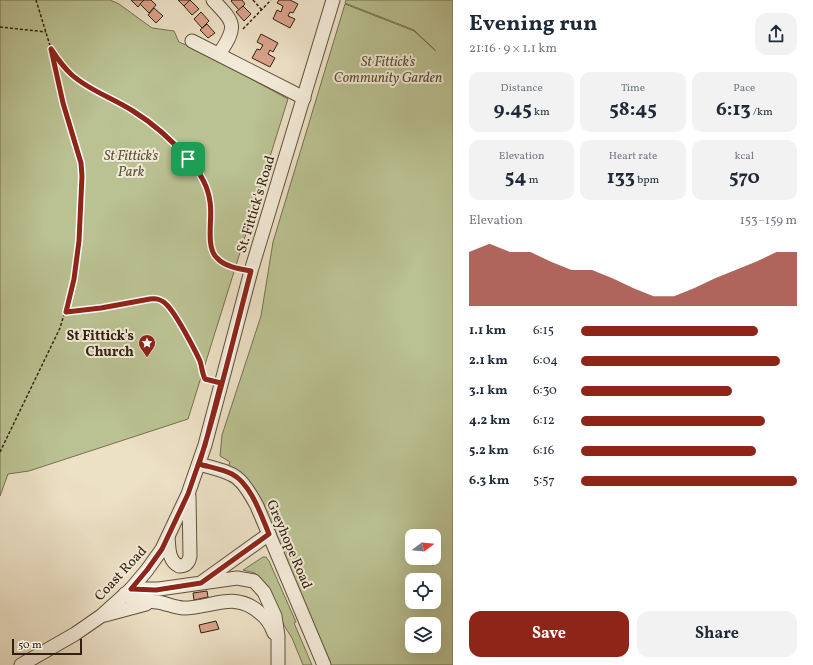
<!DOCTYPE html>
<html lang="en">
<head>
<meta charset="utf-8">
<style>
	:root { --surface:#fff; --page:#f2f2f3; --text:#1f2937; --muted:#747a83; --accent:#8f2418 }
	body { margin:0; font-family:Vollkorn,serif; background:var(--page); color:var(--text); height:100vh; display:flex; flex-direction:column; font-size:15px; white-space:nowrap }
	* { box-sizing:border-box; margin:0 }
	p { font-size:13px; color:var(--muted) }
	.icon { flex:none; width:22px; height:22px; fill:none; stroke:currentColor; stroke-width:2; stroke-linecap:round; stroke-linejoin:round }
	.map { position:relative; flex:1; overflow:hidden }
	.sheet { display:flex; flex-direction:column; background:var(--surface); width:360px }
	.sheet>* { flex:none }
	.needle { width:26px; rotate:74deg }
	.controls { position:absolute; left:405px; top:529px; display:grid; gap:8px }
	.controls a { display:grid; place-items:center; width:36px; height:36px; border-radius:8px; background:var(--surface); box-shadow:0 4px 16px #0002; font-size:20px }
	.scale { position:absolute; left:12px; bottom:10px; width:70px; box-sizing:border-box; padding-left:4px; border:2px solid #31200f; border-top:0; font-size:11px; line-height:14px; white-space:nowrap; color:#31200f; -webkit-text-stroke:3px #f3ebd9; paint-order:stroke }
	.pin { position:absolute; display:grid; place-items:center; width:34px; height:34px; color:#fff; margin:-17px; border-radius:8px; box-shadow:0 2px 6px #0006 }
	.round { display:grid; place-items:center; flex:none; width:42px; height:42px; border-radius:12px; background:var(--page) }
	.head { display:flex; align-items:center; justify-content:space-between; height:68px; padding:0 16px }
	h1 { font-size:22px; font-weight:700; line-height:30px }
	.metrics { display:grid; grid-template-columns:repeat(3,1fr); gap:6px; height:68px; padding:4px 16px }
	.metrics div { display:grid; align-content:center; border-radius:10px; background:var(--page); text-align:center }
	.metrics b { font-size:20px; font-weight:700 }
	.metrics small { font-size:11px; font-weight:400 }
	.metrics p { font-size:11px }
	.chart { height:112px; padding:8px 16px }
	.chart p { display:flex; justify-content:space-between }
	.chart svg { width:100%; height:72px; margin-top:4px; fill:var(--accent); opacity:.7 }
	.action { display:flex; gap:8px; margin-top:auto; padding:8px 16px }
	.action a { flex:1; height:46px; border-radius:12px; background:var(--accent); color:#fff; font-size:16px; font-weight:700; line-height:46px; text-align:center }
	.action a+a { background:var(--page); color:var(--text) }
	ul { padding:0 16px; list-style:none; font-size:13px }
	li { display:grid; grid-template-columns:64px 48px 1fr; align-items:center; height:30px }
	li i { height:10px; border-radius:5px; background:var(--accent) }
	main { display:flex; flex:1; min-height:0 }
	.map>svg:first-child { display:block }
	.green { fill:#bac192; stroke:#767050; fill-rule:evenodd }
	.building { fill:#dba28c; stroke:#31200f }
	.lines { fill:none; stroke-linecap:round; stroke-linejoin:round }
	.minor-casing { stroke:#60503c; stroke-width:15 }
	.path { stroke:#31200f; stroke-width:1.5; stroke-dasharray:3 2; stroke-linecap:butt }
	.minor { stroke:#f3ebd9; stroke-width:13 }
	.route-casing { stroke:#fff; stroke-width:8 }
	.route { stroke:#8f2418; stroke-width:5 }
	.labels { text-anchor:middle; stroke-width:4; stroke-linejoin:round; paint-order:stroke }
	.park-label { font-size:14px; font-style:italic; fill:#5a5036; stroke:#f3ebd9 }
	.street-label { font-size:14px; fill:#31200f; stroke:#f3ebd9 }
	.poi-label { font-size:14px; font-weight:bold; fill:#31200f; stroke:#f3ebd9; text-anchor:end }
</style>
</head>
<body>
<main>
<div class="map">
<svg width="453" height="665" viewBox="0 0 453 665">
	<rect width="100%" height="100%" fill="#ece0c5"/>
	<filter id="stains"><feTurbulence type="fractalNoise" baseFrequency=".005" numOctaves="4"/><feColorMatrix values="0 0 0 0 .2 0 0 0 0 .09 0 0 0 0 .02 0 0 0 .5 -.17"/></filter>
	<radialGradient id="worn" r=".72"><stop offset=".6" stop-color="#630" stop-opacity="0"/><stop offset="1" stop-color="#630" stop-opacity=".3"/></radialGradient>
	<!-- green -->
	<g class="green">
		<polygon points="0,0 110,0 119,4 152,28 174,31 179,42 202,52 288,99 188,419 29,471 8,474 0,496"/>
		<path d="M346,0h107v665h-123l-75,-176 -13,-15 -14,-7 2,-5 -10,-6 2,-21 39,-119 12,-74 72,-238 69,27 22,20 -22,-21 -69,-27zM412,536h22v22h-22zM412,580h22v22h-22zM412,624h22v22h-22z"/>
		<polygon points="263,557 266,557 269,561 296,622 294,623 312,665 303,665 292,638 285,627 262,580 255,573 243,570"/>
	</g>
	<!-- building -->
	<g class="building">
		<polygon points="131,0 144,0 138,7"/>
		<polygon points="144,0 151,0 156,5 149,13 140,4"/>
		<polygon points="178,0 190,0 184,6"/>
		<polygon points="190,0 199,9 192,15 184,6"/>
		<polygon points="232,0 242,0 245,4 239,10 231,1"/>
		<polygon points="279,0 290,0 298,4 293,13 290,12 288,16 295,19 290,28 273,19 277,10 281,12 283,6 277,3"/>
		<polygon points="243,6 251,14 244,21 236,12"/>
		<polygon points="154,8 163,16 156,23 148,15"/>
		<polygon points="201,12 209,21 202,28 194,19"/>
		<polygon points="207,24 215,33 208,38 200,30"/>
		<polygon points="261,34 278,43 273,52 270,50 268,54 275,58 270,67 252,58 257,49 260,50 263,45 257,42"/>
		<polygon points="207,591 208,597 194,600 193,593"/>
		<polygon points="216,621 219,629 201,633 199,625"/>
	</g>
	<g class="lines">
		<defs>
			<g id="minor">
				<path d="M213,0c22,23 25,26 6,54"/>
				<polyline points="192,41 304,98"/>
				<path d="M199,464c35,10 40,8 58,42l67,159"/>
				<path d="M168,537c1,10 0,24 11,29 7,0 10,-4 11,-10l-1,-60"/>
				<polyline points="202,582 269,534"/>
				<polyline points="131,589 159,589 237,578 254,581 264,592 275,616 278,636 278,665"/>
				<path d="M125,594c13,10 17,6 32,8 9,1 18,6 27,6 28,0 51,-18 76,5 7,5 11,12 14,20"/>
				<polyline points="105,615 146,604"/>
				<polyline points="21,665 75,634 101,616 131,589 147,570 162,549 188,494 205,445 251,271 333,0"/>
			</g>
		</defs>
		<!-- minor casing -->
		<use href="#minor" class="minor-casing"/>
		<!-- path -->
		<g class="path">
			<path d="M36,0l15,49 14,20 19,16 40,21 28,18 19,16 28,33 6,11 5,17 2,50c5,11 16,15 27,17"/>
			<polyline points="253,0 262,10"/>
			<polyline points="0,27 46,32"/>
			<polyline points="243,29 271,0"/>
			<path d="M66,311l35,-3 49,-9c6,-1 13,1 17,6 9,9 27,43 33,56 2,6 2,12 5,18l5,1"/>
			<polyline points="0,452 60,328 71,291 79,241 83,186 82,171 63,103 51,49"/>
		</g>
		<!-- minor -->
		<use href="#minor" class="minor"/>
	</g>
	<g class="lines">
		<defs>
			<path id="route" d="M188,159c-16,-19 -34,-35 -55,-48 -20,-13 -43,-20 -61,-36 -8,-7 -15,-17 -21,-26l12,54 18,60 1,13 -3,65 -5,38 -8,33 35,-4 49,-9c6,-1 13,1 17,6 9,9 27,43 33,56 2,6 2,12 5,18l16,4 -16,62 -17,49 -26,55 -15,21 -16,19 25,1 45,-7 68,-49c-8,-19 -18,-50 -37,-60 -10,-5 -23,-7 -33,-10 20,-63 35,-128 52,-193 -11,-2 -26,-4 -34,-13 -12,-11 -4,-40 -7,-56 -2,-17 -11,-31 -22,-43"/>
		</defs>
		<!-- route casing -->
		<use href="#route" class="route-casing"/>
		<!-- route -->
		<use href="#route" class="route"/>
	</g>
	<!-- icons -->
	<defs>
		<symbol id="sight-pin" viewBox="-11 -11 22 30"><path d="M0 17L-7.5 6A9.5 9.5 0 1 1 7.5 6Z" fill="#8f2418" stroke="#f3ebd9"/><path d="M0-6L1.8-2.2L6-1.7L2.9 1.2L3.7 5.4L0 3.3L-3.7 5.4L-2.9 1.2L-6-1.7L-1.8-2.2Z" fill="#fff"/></symbol>
	</defs>
	<g fill-rule="evenodd">
		<use href="#sight-pin" x="137" y="333" width="20" height="27"/>
	</g>
	<g class="labels">
		<!-- park labels -->
		<g class="park-label">
			<text x="388" y="66">St Fittick's<tspan x="388" dy="16">Community Garden</tspan></text>
			<text x="131" y="160">St Fittick's<tspan x="131" dy="16">Park</tspan></text>
		</g>
		<!-- street labels -->
		<g class="street-label">
			<text transform="translate(255 204) rotate(-73)" y="5">St. Fittick's Road</text>
			<text transform="translate(290 544) rotate(67)" y="5">Greyhope Road</text>
			<text transform="translate(120 573) rotate(-47)" y="5">Coast Road</text>
		</g>
		<!-- poi labels -->
		<g class="poi-label">
			<text x="134" y="340">St Fittick's<tspan x="134" dy="16">Church</tspan></text>
		</g>
	</g>
	<rect width="100%" height="100%" filter="url(#stains)"/>
	<rect width="100%" height="100%" fill="url(#worn)"/>
</svg>
<div class="controls">
<a><svg class="needle" viewBox="-14 -14 28 28"><path d="M0-13l5 13h-10z" fill="#e53935"/><path d="M0 13l5-13h-10z" fill="#747a83"/></svg></a>
<a><svg class="icon" aria-label="locate" viewBox="0 0 24 24"><circle cx="12" cy="12" r="6"/><path d="M12 2v4M12 18v4M2 12h4M18 12h4"/></svg></a>
<a><svg class="icon" aria-label="layers" viewBox="0 0 24 24"><path d="M12 4l9 5-9 5-9-5zM3 14l9 5 9-5"/></svg></a>
</div>
<div class="scale">50 m</div>
<div class="pin" style="left:188px;top:159px;background:#1e9e55"><svg class="icon" aria-label="arrive" viewBox="0 0 24 24"><path d="M6 21V4h12l-3 4 3 4H6"/></svg></div>
</div>
<section class="sheet">
<div class="head"><div><h1>Evening run</h1><p>21:16 · 9 × 1.1 km</p></div><a class="round"><svg class="icon" aria-label="share" viewBox="0 0 24 24"><path d="M12 15V3M7 8l5-5 5 5M5 13v7h14v-7"/></svg></a></div>
<div class="metrics">
<div><p>Distance</p><b>9.45<small> km</small></b></div>
<div><p>Time</p><b>58:45</b></div>
<div><p>Pace</p><b>6:13<small> /km</small></b></div>
</div>
<div class="metrics">
<div><p>Elevation</p><b>54<small> m</small></b></div>
<div><p>Heart rate</p><b>133<small> bpm</small></b></div>
<div><p>kcal</p><b>570</b></div>
</div>
<div class="chart"><p><span>Elevation</span>153–159 m</p>
<svg viewBox="0 0 160 44" preserveAspectRatio="none"><path d="M0 44V11L10 6L20 11L30 11L40 17L50 22L60 22L70 27L80 33L90 38L100 38L110 33L120 27L130 22L140 17L150 11L160 11V44z"/></svg>
</div>
<ul>
<li><b>1.1 km</b>6:15<i style="width:82%"></i></li>
<li><b>2.1 km</b>6:04<i style="width:92%"></i></li>
<li><b>3.1 km</b>6:30<i style="width:70%"></i></li>
<li><b>4.2 km</b>6:12<i style="width:85%"></i></li>
<li><b>5.2 km</b>6:16<i style="width:81%"></i></li>
<li><b>6.3 km</b>5:57<i style="width:100%"></i></li>
</ul>
<div class="action"><a>Save</a><a>Share</a></div>
</section>
</main>
</body>
</html>
